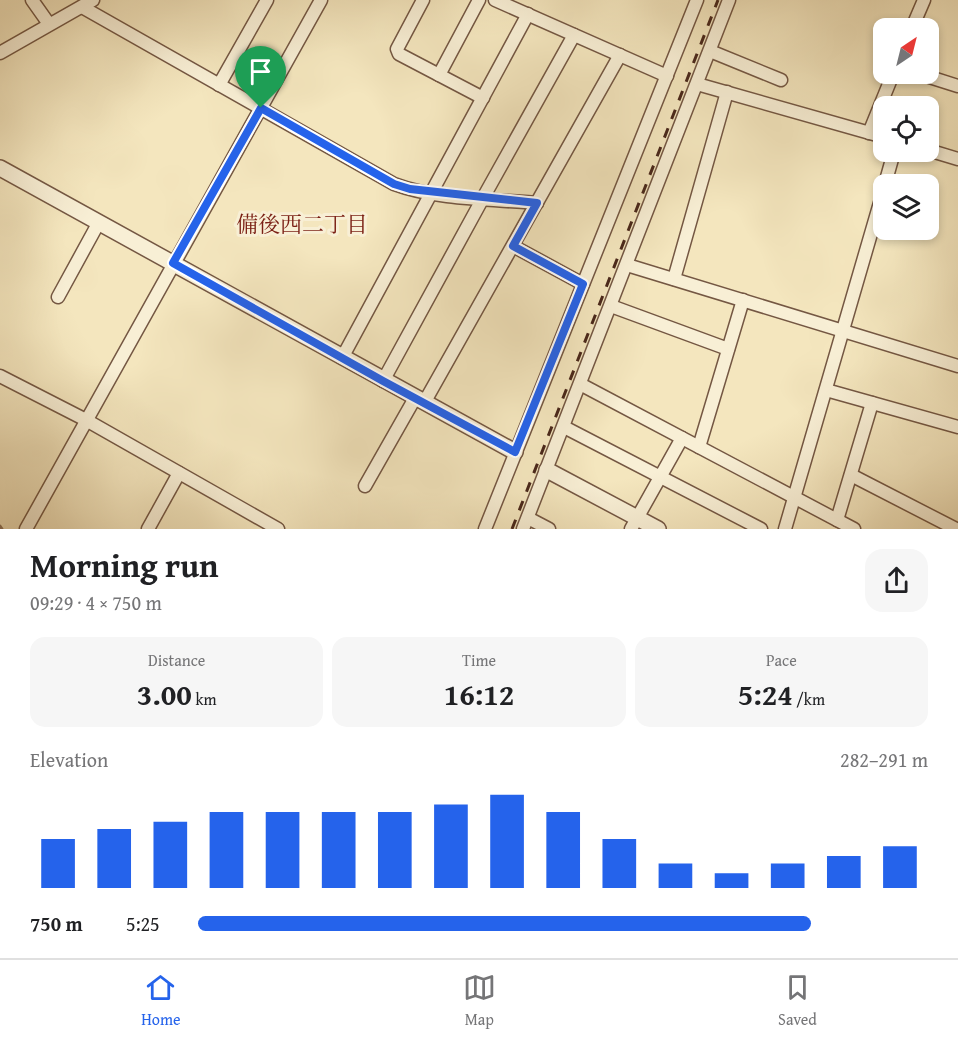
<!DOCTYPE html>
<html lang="en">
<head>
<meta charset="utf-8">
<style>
	:root { --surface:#fff; --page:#f6f6f6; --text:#202124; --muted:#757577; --line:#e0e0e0; --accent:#2563eb }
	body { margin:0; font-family:"Gentium Book Plus","Noto Serif JP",serif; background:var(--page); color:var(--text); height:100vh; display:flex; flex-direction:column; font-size:22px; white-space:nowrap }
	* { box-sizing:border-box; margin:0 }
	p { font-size:20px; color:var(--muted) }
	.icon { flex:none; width:33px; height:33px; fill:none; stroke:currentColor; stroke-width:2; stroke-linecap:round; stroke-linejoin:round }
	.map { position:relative; height:529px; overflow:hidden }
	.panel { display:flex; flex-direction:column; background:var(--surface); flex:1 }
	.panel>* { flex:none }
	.needle { width:39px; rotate:35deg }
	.controls { position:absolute; left:873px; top:18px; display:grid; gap:12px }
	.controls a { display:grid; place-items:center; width:66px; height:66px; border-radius:12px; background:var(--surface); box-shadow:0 3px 9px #0003; font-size:30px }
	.pin { position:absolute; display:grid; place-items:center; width:51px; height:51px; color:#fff; margin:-62px -26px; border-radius:50% 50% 50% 0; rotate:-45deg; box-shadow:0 0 6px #0007 }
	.pin .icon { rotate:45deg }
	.round { display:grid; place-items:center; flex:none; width:63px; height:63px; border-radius:18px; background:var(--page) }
	.head { display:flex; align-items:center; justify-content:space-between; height:102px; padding:0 30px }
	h1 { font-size:33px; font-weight:700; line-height:45px }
	.figures { display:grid; grid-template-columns:repeat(3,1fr); gap:9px; height:102px; padding:6px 30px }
	.figures div { display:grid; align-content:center; border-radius:15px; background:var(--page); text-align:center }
	.figures b { font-size:30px; font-weight:700 }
	.figures small { font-size:16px; font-weight:400 }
	.figures p { font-size:16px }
	.chart { height:168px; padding:12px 30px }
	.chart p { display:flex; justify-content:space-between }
	.chart svg { width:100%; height:108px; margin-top:6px; stroke:var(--accent); stroke-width:6 }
	ul { padding:0 30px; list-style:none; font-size:20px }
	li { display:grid; grid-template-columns:96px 72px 1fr; align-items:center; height:45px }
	li i { height:15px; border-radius:8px; background:var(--accent) }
	.tabs { display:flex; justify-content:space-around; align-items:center; height:84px; border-top:2px solid var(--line); background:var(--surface); font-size:16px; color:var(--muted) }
	.tabs a { display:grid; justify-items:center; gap:3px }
	.tabs .selected { color:var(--accent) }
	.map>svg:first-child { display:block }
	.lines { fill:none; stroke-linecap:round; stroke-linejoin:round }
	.stream { stroke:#8d735b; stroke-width:3 }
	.minor-casing { stroke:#745743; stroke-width:15 }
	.tertiary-casing { stroke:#745743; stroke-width:18 }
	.minor { stroke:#f8efd5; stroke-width:12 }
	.tertiary { stroke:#f8efd5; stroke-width:15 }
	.rail { stroke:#49271a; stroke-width:3; stroke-dasharray:10 10; stroke-linecap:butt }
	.route-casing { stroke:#fff; stroke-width:12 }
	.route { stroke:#2563eb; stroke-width:8 }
	.labels { text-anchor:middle; stroke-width:6; stroke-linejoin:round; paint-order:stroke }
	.neighbourhood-label { font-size:22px; fill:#7a1f14; stroke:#f8efd5 }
</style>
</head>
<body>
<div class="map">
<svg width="958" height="529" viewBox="0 0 958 529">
	<rect width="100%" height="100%" fill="#f4e6be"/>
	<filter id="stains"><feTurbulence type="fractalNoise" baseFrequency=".00333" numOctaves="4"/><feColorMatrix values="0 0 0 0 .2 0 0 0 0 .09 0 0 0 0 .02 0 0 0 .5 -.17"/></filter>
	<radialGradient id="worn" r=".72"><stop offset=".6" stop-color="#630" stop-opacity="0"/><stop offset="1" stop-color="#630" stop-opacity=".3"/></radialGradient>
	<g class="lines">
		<!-- stream -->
		<polyline class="stream" points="0,526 2,529"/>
		<defs>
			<g id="minor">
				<polyline points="32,0 49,24"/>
				<polyline points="423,0 397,49 399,54 483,98"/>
				<polyline points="495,0 667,76"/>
				<path d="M82,7l312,177c43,16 97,15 143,19"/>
				<polyline points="912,28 924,0"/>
				<polyline points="710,51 781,80"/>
				<polyline points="0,53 93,0"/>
				<polyline points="920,74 958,86"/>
				<polyline points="439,75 479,0"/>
				<polyline points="697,84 884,137"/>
				<polyline points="219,85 267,0"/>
				<polyline points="869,133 893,74"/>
				<polyline points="928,150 958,159"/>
				<polyline points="885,184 894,152"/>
				<polyline points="513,246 583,284"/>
				<polyline points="627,265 958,366"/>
				<polyline points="674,279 727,92"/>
				<polyline points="58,297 99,222"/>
				<polyline points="611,306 728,349"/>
				<polyline points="342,358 528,14"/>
				<polyline points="0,376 86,420 278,529"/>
				<polyline points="383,381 483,198 574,35"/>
				<polyline points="580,384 854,529"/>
				<polyline points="826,390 958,427"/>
				<polyline points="424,403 620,55"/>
				<polyline points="564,427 761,529"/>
				<polyline points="699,447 743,300"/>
				<polyline points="851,475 956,529"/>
				<polyline points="365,486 415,398"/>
				<polyline points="528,518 549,529"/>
				<polyline points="837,520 872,403"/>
				<polyline points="26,529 321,0"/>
				<polyline points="148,529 179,473"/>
				<polyline points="485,529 697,0"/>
				<polyline points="523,529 729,0"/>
				<polyline points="631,529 682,438"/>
				<polyline points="785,529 884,189"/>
			</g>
			<g id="tertiary">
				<polyline points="0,168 515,452"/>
				<polyline points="547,470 658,529"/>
			</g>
		</defs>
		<!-- minor casing -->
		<use href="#minor" class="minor-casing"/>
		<!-- tertiary casing -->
		<use href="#tertiary" class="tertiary-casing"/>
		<!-- minor -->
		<use href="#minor" class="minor"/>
		<!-- tertiary -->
		<use href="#tertiary" class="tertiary"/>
		<!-- rail -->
		<polyline class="rail" points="512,529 718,0"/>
	</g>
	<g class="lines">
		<defs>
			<polygon id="route" points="261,108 394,184 410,189 537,203 513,246 583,284 515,452 383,381 173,263"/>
		</defs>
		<!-- route casing -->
		<use href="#route" class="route-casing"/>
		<!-- route -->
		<use href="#route" class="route"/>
	</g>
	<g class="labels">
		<!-- neighbourhood labels -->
		<g class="neighbourhood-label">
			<text x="302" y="232">備後西二丁目</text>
		</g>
	</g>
	<rect width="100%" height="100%" filter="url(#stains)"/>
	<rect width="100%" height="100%" fill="url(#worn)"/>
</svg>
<div class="controls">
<a><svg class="needle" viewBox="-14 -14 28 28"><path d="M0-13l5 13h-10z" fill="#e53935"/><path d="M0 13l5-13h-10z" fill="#757577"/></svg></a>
<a><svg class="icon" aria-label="locate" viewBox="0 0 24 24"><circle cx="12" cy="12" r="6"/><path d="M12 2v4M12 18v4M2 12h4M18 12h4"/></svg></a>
<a><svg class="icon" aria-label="layers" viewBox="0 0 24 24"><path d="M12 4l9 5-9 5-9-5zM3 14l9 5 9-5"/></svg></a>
</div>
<div class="pin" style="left:261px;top:108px;background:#1e9e55"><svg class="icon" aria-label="arrive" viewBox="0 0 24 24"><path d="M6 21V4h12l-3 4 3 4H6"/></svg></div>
</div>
<section class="panel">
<div class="head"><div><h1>Morning run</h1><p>09:29 · 4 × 750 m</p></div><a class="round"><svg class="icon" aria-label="share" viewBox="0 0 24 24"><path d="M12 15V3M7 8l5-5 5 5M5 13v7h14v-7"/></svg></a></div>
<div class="figures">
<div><p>Distance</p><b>3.00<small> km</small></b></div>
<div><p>Time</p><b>16:12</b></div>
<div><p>Pace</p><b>5:24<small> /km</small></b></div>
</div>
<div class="chart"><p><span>Elevation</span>282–291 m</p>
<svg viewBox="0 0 160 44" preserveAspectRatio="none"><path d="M5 44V24M15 44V20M25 44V17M35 44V13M45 44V13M55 44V13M65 44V13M75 44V10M85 44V6M95 44V13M105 44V24M115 44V34M125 44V38M135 44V34M145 44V31M155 44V27"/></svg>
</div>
<ul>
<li><b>750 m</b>5:25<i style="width:84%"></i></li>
</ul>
</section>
<nav class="tabs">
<a class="selected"><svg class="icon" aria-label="home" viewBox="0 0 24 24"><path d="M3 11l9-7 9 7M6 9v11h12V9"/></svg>Home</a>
<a><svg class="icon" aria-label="map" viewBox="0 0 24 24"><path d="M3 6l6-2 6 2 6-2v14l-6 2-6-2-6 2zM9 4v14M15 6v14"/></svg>Map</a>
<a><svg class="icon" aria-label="saved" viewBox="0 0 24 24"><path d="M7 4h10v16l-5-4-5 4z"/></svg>Saved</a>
</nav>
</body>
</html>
